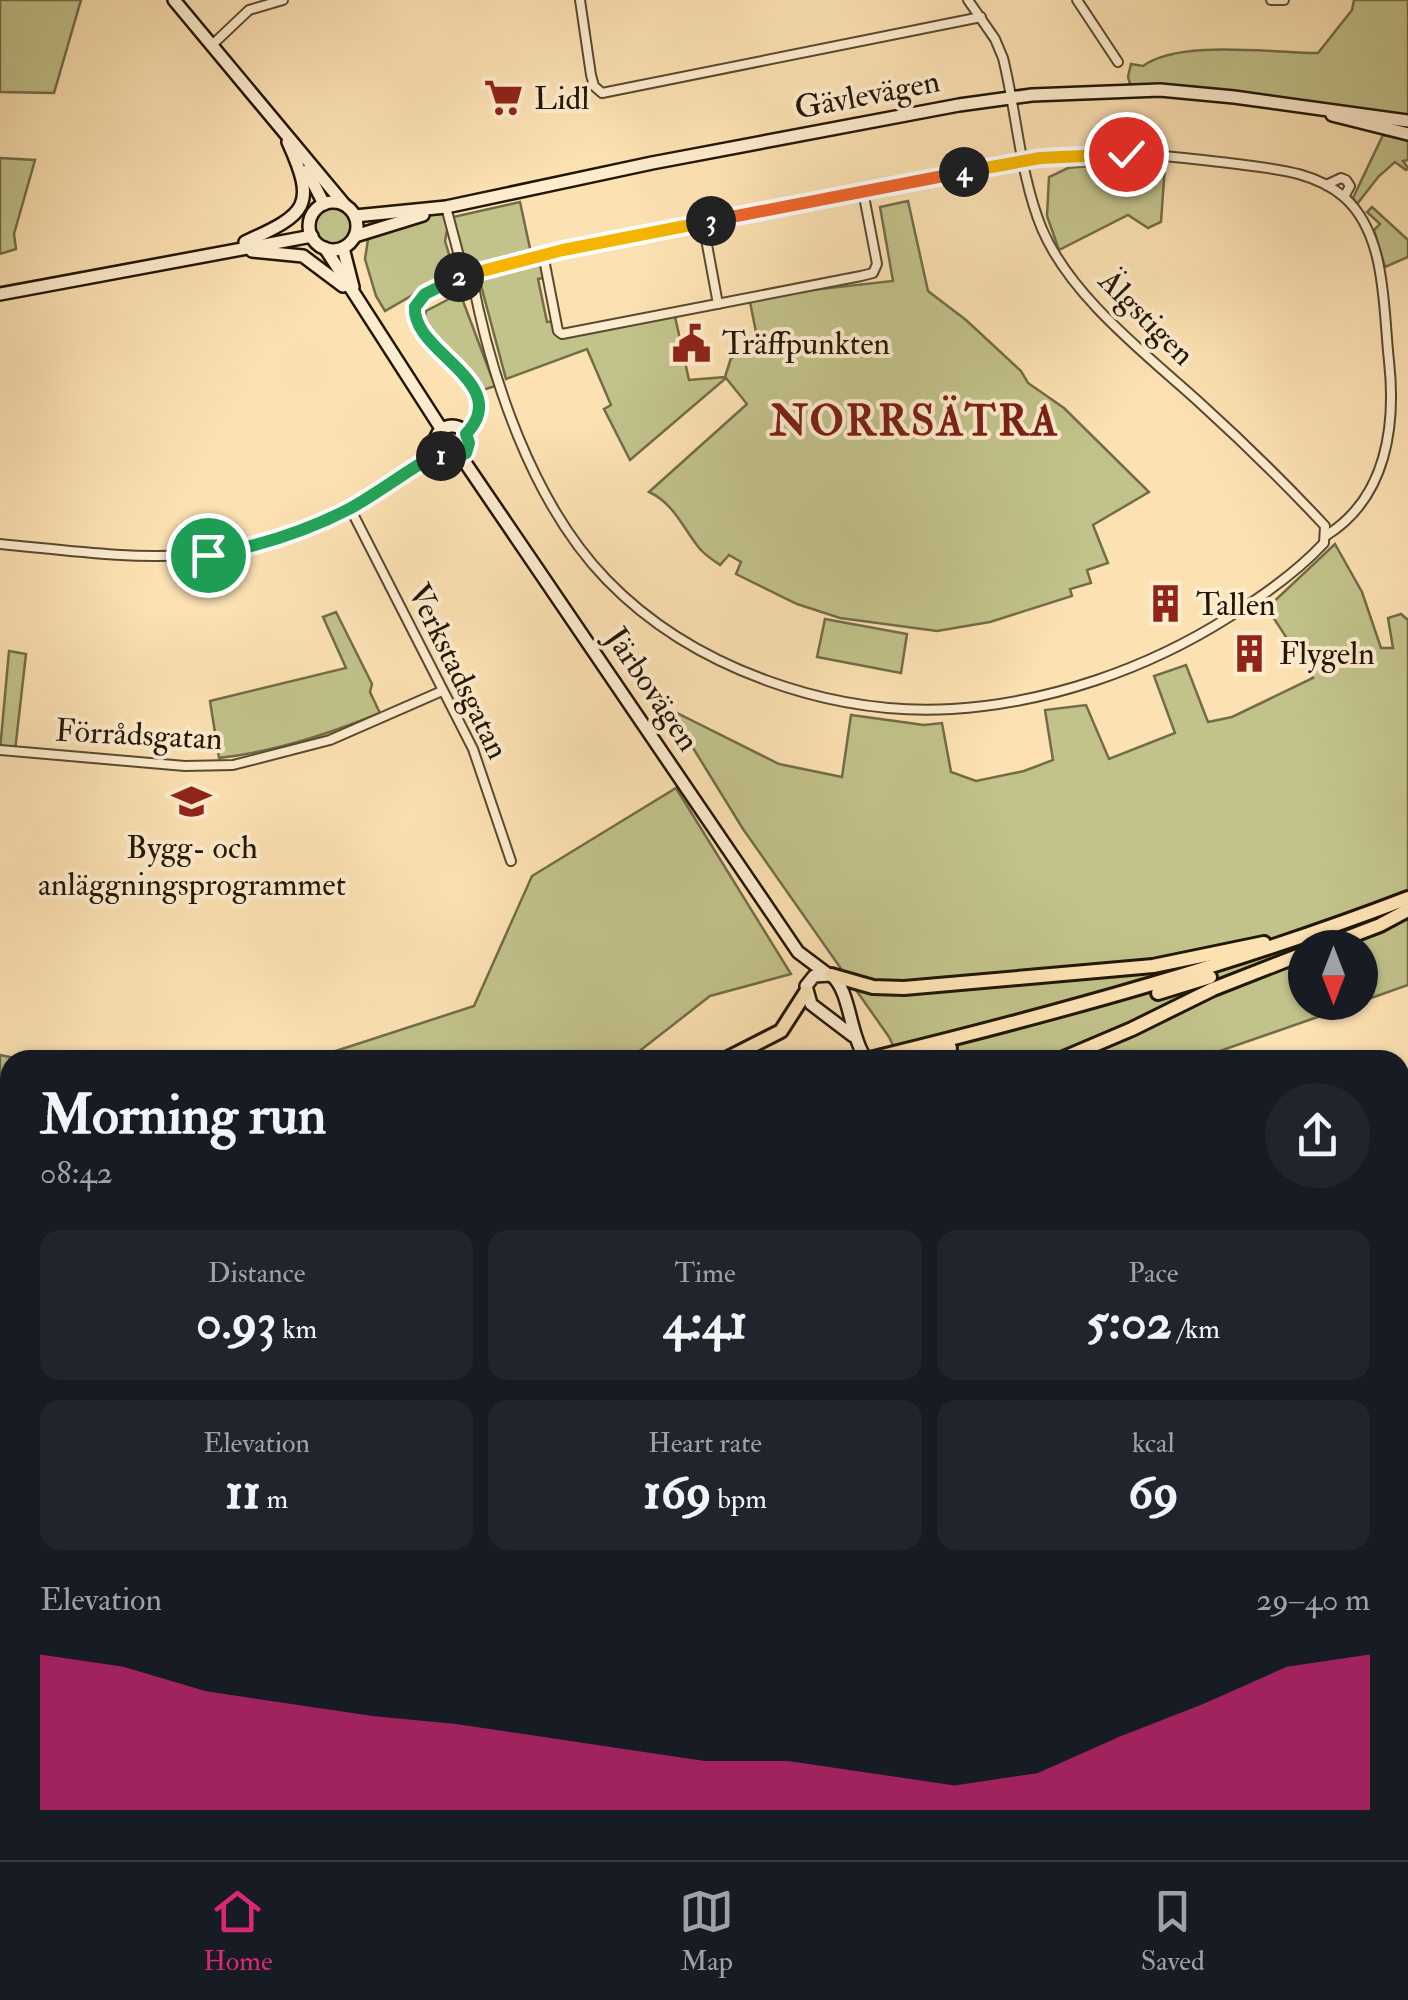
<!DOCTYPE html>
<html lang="en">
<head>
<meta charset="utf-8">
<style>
	:root { --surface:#171b24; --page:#20242c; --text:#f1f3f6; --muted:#9ea1a6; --line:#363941; --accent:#db2777 }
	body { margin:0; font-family:"IM FELL Double Pica",serif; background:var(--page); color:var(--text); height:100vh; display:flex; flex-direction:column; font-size:38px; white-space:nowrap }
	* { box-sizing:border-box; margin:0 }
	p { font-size:32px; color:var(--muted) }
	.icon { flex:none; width:55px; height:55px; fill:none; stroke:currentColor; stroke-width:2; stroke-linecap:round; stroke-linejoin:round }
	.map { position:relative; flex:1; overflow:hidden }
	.side { position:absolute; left:0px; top:1050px; width:1410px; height:810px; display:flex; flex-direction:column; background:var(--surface); border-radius:30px 30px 0 0; box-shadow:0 2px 8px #0004 }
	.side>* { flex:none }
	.needle { width:65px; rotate:180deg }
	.controls { position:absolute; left:1288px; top:930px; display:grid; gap:20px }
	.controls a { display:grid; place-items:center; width:90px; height:90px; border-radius:50%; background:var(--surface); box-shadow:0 2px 8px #0004; font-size:50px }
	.pin { position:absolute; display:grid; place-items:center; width:85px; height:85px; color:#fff; margin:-42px; border:5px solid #fff; border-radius:50%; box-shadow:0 2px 10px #0007 }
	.km { position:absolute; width:50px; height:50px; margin:-25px; border-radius:50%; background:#222; color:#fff; font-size:28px; line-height:50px; text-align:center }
	.round { display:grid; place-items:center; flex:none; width:105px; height:105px; border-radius:52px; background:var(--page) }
	.head { display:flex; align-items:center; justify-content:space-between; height:170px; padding:0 40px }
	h1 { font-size:55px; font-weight:700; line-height:75px }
	.metrics { display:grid; grid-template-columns:repeat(3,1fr); gap:15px; height:170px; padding:10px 40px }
	.metrics div { display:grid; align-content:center; border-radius:20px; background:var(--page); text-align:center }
	.metrics b { font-size:50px; font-weight:700 }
	.metrics small { font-size:28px; font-weight:400 }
	.metrics p { font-size:28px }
	.chart { height:280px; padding:20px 40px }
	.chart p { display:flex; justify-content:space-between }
	.chart svg { width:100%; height:180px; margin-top:10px; fill:var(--accent); opacity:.7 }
	.menu { display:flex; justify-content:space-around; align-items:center; height:140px; border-top:2px solid var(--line); background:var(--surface); font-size:28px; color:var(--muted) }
	.menu a { display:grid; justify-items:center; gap:5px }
	.menu .on { color:var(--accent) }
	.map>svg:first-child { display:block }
	.green { fill:#c2c28b; stroke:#726c48; stroke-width:2.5 }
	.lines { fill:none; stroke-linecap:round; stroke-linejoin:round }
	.stream { stroke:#6e7b66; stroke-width:2.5 }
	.minor-casing { stroke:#584931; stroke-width:12 }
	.secondary-casing { stroke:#221606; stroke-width:16 }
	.trunk-casing { stroke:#221606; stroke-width:18 }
	.minor { stroke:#fdecce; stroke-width:8 }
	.secondary { stroke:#fdecce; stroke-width:11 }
	.trunk { stroke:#fce1b3; stroke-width:12 }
	.trunk-bridge-casing { stroke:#221606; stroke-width:18; stroke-linecap:butt }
	.trunk-bridge { stroke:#fce1b3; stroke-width:12 }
	.split-1-casing { stroke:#fff; stroke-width:20 }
	.split-2-casing { stroke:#fff; stroke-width:20 }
	.split-3-casing { stroke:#fff; stroke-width:20 }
	.split-4-casing { stroke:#fff; stroke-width:20 }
	.split-5-casing { stroke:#fff; stroke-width:20 }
	.split-1 { stroke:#22a559; stroke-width:12 }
	.split-2 { stroke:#22a559; stroke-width:12 }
	.split-3 { stroke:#f5b400; stroke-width:12 }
	.split-4 { stroke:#f0652b; stroke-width:12 }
	.split-5 { stroke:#f5b400; stroke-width:12 }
	.labels { text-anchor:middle; stroke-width:8; stroke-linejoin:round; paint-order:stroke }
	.street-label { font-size:32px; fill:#221606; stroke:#fdecce }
	.poi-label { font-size:32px; fill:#221606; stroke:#fdecce; text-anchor:start }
	.district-label { font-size:42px; font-weight:bold; letter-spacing:2.5px; fill:#7a1f14; stroke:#fdecce }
</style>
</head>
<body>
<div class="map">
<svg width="1408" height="1860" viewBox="0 0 1408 1860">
	<rect width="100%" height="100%" fill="#fce1b3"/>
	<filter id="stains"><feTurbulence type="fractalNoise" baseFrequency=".002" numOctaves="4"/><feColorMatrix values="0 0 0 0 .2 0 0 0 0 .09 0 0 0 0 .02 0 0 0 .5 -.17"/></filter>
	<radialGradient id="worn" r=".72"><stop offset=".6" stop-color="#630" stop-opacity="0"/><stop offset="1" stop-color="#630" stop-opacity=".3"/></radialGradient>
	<!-- green -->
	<g class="green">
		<polygon points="0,0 81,0 54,93 0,92"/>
		<path d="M1354,0h54v134l-104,-27 -172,-17 -4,-13 3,-13 12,2c36,-27 130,-13 175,-13l34,-43z"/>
		<polygon points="1383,135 1408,140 1408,160 1403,161 1408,168 1406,170 1395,162 1379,176 1357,204 1353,198"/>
		<polygon points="0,158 35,160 14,234 16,249 0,254"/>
		<polygon points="1119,163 1165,165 1161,222 1148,228 1128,215 1059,250 1047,216 1049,177 1068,168"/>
		<path d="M908,201l20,90 38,29 55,51 7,12 36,25 85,84 -56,33 15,38 -21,7 4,13 -21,6 2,7 -82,26 -53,9 -97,-13 -43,-14 -61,-30 5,-12 -12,-7 -9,10c-7,-5 -15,-10 -20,-16 -16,-19 -26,-46 -51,-57l98,-88 -21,-26 -96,82 -26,-51 7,-4 -24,-56 -81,30 -27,-101 66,-14 2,13 -9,2 9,43 9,-1 2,10 116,-19 15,68 36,-3 6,-19 28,-11 -10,-50 144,-16 -13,-74z"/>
		<polygon points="520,202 531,253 462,268 451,230 447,231 445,241 454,271 385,311 376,296 365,259 369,233 446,207 449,218"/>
		<circle cx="333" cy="226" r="24"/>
		<polygon points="1372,207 1408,240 1408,257 1385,267 1374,230 1380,224 1367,212"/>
		<polygon points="451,298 463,301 495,386 483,390 432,336 424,321 426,311"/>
		<polygon points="1335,544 1362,592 1381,648 1393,648 1388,618 1401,614 1408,620 1408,985 1360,1002 1360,948 1305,948 1305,1002 1358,1003 1194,1060 900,1060 889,1037 743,829 669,709 779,764 842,777 851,715 924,725 942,723 951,772 976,781 1024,771 1053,760 1045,710 1086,705 1109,759 1175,733 1154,676 1186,665 1208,722 1232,717 1313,678 1267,608"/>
		<path d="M336,612l36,72 -2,8 10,21c-51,21 -106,39 -161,45l-9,-57 136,-33 -23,-51z"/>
		<polygon points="825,619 907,634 901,673 817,657"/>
		<polygon points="9,651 26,654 15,751 0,750"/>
		<polygon points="676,788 791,974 710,996 628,1060 308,1060 474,1006 532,876"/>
		<polygon points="0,1055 24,1060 10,1060 10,1155 0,1156"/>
		<polygon points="0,1203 10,1203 10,1850 1202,1850 1205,1853 1271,1850 1277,1860 0,1860"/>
	</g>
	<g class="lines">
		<!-- stream -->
		<polyline class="stream" points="1007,1860 1020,1850"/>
		<defs>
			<g id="minor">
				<polyline points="580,0 591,75 594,86 602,93 981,17"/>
				<polyline points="1077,0 1118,62"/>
				<polyline points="1271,0 1284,0"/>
				<polyline points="211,46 249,10 283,0"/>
				<polyline points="1326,185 1341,178 1346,180 1350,186 1344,197"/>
				<polyline points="446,207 464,275"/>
				<polyline points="703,223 718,304"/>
				<polyline points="543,254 558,331 562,334 861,276 873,273 877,264 863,191"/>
				<path d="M471,272c19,104 61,231 136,308 85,88 223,136 345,129 97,-6 195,-40 277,-92 34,-21 67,-44 95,-74l1,-17c-40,-43 -82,-84 -125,-123 -54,-49 -129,-106 -158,-174 -22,-53 -25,-115 -39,-171l-8,-19 -27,-39"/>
				<path d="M466,434l12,-14v-24l-61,-72c-3,-8 -4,-14 1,-22 27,-40 215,-65 266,-75 79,-16 159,-32 238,-47 54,-11 109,-24 164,-26 51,-2 101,4 151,10 36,5 77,7 107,33 43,38 39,111 45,164 7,64 -2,136 -62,174"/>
				<polyline points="350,508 473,749 511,861"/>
				<path d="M0,544c135,13 218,29 346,-34 32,-16 61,-40 92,-57"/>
				<polyline points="0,750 185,766 233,765 330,740 442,691"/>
				<polyline points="1400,1205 1408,1205"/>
				<polyline points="1400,1475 1408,1473"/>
			</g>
			<g id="secondary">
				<polyline points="174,0 344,204"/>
				<polyline points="1332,115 1408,134"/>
				<polyline points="307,171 324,204"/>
				<circle cx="333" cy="226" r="24"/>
				<polyline points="355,216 446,207 652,163 959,105 1032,95 1160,90 1234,97 1408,121"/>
				<polyline points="355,236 423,215"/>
				<path d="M245,242c62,-28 72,-36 43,-100"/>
				<polyline points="325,248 442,430"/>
				<polyline points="343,248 353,287"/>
				<polyline points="252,251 303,256 343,286"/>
				<polyline points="0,294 312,236"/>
				<circle cx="452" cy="443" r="17"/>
				<polyline points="462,458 798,952 826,973"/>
				<path d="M853,1036l-42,-32 -5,-18 8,-10 17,-1c19,15 18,55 32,79"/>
				<polyline points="1202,1850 1209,1860"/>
			</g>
			<g id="trunk">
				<polyline points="1320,948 1380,925 1408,910"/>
				<polyline points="831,975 873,987 904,988 1153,966 1264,943"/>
				<polyline points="1158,993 1210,977"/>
				<path d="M882,1056c179,-44 354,-92 526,-158"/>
				<polyline points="724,1060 781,1031 806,992"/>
				<polyline points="904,1060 950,1048"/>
				<polyline points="1059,1060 1132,1029 1213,989 1305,953"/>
				<polyline points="0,1167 10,1167"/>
				<polyline points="0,1176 10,1176"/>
			</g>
		</defs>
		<!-- minor casing -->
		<use href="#minor" class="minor-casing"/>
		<!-- secondary casing -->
		<use href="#secondary" class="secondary-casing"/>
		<!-- trunk casing -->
		<use href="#trunk" class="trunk-casing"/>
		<!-- minor -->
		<use href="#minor" class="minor"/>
		<!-- secondary -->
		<use href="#secondary" class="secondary"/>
		<!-- trunk -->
		<use href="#trunk" class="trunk"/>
		<defs>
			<polyline id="trunk-bridge" points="866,1060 882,1056"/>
		</defs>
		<!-- trunk-bridge casing -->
		<use href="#trunk-bridge" class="trunk-bridge-casing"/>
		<!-- trunk-bridge -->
		<use href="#trunk-bridge" class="trunk-bridge"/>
	</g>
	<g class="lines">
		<defs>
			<path id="split-1" d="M208,555c48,-8 99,-24 143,-47 30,-17 57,-38 87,-55l3,3"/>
			<path id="split-2" d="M441,456l12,4 13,-7 3,-10 -3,-9c49,-51 -55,-82 -51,-127l10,-13 34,-17"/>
			<polyline id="split-3" points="459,277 563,250 711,221"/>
			<polyline id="split-4" points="711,221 964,172"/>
			<polyline id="split-5" points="964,172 1040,158 1126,154"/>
		</defs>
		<!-- split-1 casing -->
		<use href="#split-1" class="split-1-casing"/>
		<!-- split-2 casing -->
		<use href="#split-2" class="split-2-casing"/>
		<!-- split-3 casing -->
		<use href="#split-3" class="split-3-casing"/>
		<!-- split-4 casing -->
		<use href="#split-4" class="split-4-casing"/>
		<!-- split-5 casing -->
		<use href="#split-5" class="split-5-casing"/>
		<!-- split-1 -->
		<use href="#split-1" class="split-1"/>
		<!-- split-2 -->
		<use href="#split-2" class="split-2"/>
		<!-- split-3 -->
		<use href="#split-3" class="split-3"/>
		<!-- split-4 -->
		<use href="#split-4" class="split-4"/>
		<!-- split-5 -->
		<use href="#split-5" class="split-5"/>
	</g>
	<!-- icons -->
	<defs>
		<symbol id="supermarket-bare" viewBox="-9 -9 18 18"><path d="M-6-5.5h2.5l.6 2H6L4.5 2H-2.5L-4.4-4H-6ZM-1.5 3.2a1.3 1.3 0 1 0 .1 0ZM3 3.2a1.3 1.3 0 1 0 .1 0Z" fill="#8f2418" stroke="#fdecce" stroke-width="2.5" paint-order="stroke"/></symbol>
		<symbol id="civic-bare" viewBox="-9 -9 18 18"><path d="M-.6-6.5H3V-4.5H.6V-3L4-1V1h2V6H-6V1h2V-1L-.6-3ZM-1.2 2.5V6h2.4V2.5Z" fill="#8f2418" stroke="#fdecce" stroke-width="2.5" paint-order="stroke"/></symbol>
		<symbol id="building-bare" viewBox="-9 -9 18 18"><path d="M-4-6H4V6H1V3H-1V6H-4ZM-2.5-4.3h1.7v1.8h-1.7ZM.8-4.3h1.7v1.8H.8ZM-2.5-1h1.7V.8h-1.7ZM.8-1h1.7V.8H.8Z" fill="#8f2418" stroke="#fdecce" stroke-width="2.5" paint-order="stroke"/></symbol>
		<symbol id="school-bare" viewBox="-9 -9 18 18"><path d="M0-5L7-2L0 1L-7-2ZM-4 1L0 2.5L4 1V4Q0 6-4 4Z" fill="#8f2418" stroke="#fdecce" stroke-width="2.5" paint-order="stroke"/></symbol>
	</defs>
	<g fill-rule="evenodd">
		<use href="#supermarket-bare" x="476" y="70" width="55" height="55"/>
		<use href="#civic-bare" x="664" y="316" width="55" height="55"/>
		<use href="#building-bare" x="1138" y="576" width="55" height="55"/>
		<use href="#building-bare" x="1222" y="626" width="55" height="55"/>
		<use href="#school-bare" x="164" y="774" width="55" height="55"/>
	</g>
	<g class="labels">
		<!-- street labels -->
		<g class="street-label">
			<text transform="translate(867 94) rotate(-11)" y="11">Gävlevägen</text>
			<text transform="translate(1147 317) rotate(45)" y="11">Älgstigen</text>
			<text transform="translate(459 671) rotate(64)" y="11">Verkstadsgatan</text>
			<text transform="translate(653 689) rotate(56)" y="11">Järbovägen</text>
			<text transform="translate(139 734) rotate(3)" y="11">Förrådsgatan</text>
		</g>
		<!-- poi labels -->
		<g class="poi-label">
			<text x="534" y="109">Lidl</text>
			<text x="722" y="354">Träffpunkten</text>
			<text x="1196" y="615">Tallen</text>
			<text x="1279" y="664">Flygeln</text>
			<text x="192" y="858" text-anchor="middle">Bygg- och<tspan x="192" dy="37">anläggningsprogrammet</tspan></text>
		</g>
		<!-- district labels -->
		<g class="district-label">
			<text x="915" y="435">NORRSÄTRA</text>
		</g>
	</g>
	<rect width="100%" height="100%" filter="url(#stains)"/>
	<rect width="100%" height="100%" fill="url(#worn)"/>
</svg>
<div class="controls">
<a><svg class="needle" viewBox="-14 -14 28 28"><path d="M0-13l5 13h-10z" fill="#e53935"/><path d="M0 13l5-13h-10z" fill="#9ea1a6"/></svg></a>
</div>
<div class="pin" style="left:208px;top:555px;background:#1e9e55"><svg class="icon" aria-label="arrive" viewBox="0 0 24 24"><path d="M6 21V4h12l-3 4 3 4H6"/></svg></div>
<div class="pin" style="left:1126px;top:154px;background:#d93025"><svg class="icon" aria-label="check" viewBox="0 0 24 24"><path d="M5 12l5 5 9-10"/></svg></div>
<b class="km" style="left:441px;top:456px">1</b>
<b class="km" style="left:459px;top:277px">2</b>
<b class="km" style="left:711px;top:221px">3</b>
<b class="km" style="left:964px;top:172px">4</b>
<section class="side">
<div class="head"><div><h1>Morning run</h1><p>08:42</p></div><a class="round"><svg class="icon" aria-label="share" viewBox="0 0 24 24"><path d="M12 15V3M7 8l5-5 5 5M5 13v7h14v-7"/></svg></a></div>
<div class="metrics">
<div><p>Distance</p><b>0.93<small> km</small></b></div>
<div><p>Time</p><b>4:41</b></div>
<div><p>Pace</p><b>5:02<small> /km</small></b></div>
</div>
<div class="metrics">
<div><p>Elevation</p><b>11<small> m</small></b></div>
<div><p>Heart rate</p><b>169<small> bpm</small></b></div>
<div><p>kcal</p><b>69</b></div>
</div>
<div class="chart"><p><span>Elevation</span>29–40 m</p>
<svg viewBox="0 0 160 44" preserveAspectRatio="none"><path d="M0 44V6L10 9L20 15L30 18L40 21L50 23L60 26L70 29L80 32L90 32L100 35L110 38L120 35L130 26L140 18L150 9L160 6V44z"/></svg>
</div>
</section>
</div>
<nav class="menu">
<a class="on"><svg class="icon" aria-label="home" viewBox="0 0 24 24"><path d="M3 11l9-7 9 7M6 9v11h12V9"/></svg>Home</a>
<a><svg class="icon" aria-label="map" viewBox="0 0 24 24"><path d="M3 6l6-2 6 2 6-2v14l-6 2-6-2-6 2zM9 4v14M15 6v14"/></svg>Map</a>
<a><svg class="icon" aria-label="saved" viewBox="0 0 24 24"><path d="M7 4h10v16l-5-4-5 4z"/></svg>Saved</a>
</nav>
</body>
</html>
